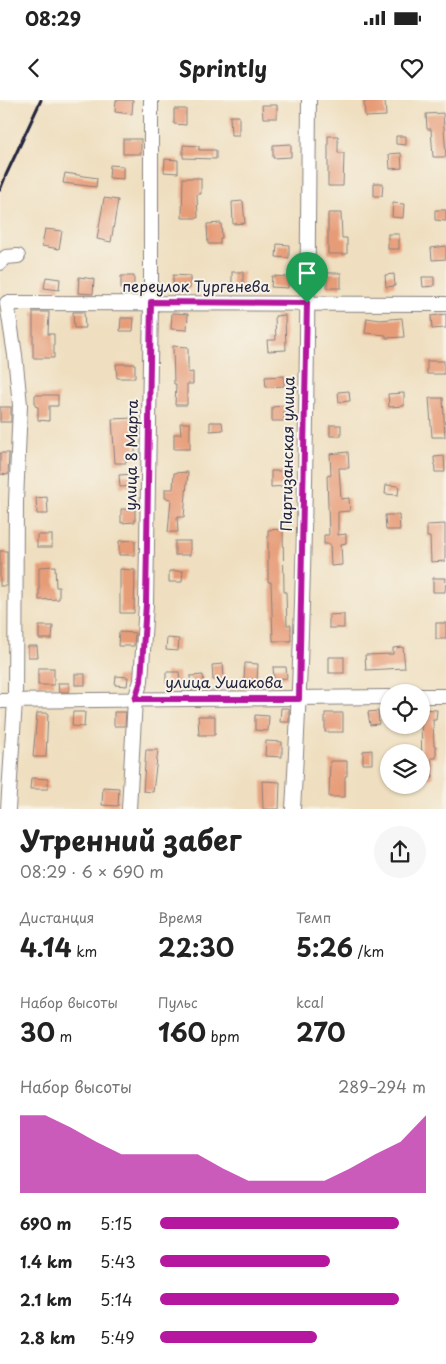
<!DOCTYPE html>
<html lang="ru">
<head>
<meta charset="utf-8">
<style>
	:root { --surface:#fff; --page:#f6f6f6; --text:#222; --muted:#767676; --accent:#b5179e }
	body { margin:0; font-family:"Playpen Sans",sans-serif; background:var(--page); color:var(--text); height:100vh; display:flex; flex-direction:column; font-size:19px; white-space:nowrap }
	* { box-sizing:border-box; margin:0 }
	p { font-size:16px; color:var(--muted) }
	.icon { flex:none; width:28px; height:28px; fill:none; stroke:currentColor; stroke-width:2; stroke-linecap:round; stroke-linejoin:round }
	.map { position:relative; height:709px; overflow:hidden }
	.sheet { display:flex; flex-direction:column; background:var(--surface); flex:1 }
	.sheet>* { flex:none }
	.buttons { position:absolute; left:380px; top:584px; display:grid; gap:10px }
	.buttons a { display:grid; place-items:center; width:50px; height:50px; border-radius:50%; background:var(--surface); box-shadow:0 1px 4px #0004; font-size:25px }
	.pin { position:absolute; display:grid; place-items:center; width:42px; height:42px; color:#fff; margin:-51px -21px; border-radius:50% 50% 50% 0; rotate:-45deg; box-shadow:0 0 5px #0007 }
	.pin .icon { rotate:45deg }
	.round { display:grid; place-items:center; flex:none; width:52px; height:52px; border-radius:26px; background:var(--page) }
	.headline { display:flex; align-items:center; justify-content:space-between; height:85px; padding:0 20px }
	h1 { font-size:28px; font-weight:700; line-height:38px }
	.metrics { display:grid; grid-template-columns:repeat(3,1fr); gap:8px; height:85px; padding:5px 20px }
	.metrics div { display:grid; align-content:center }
	.metrics b { font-size:25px; font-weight:700 }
	.metrics small { font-size:14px; font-weight:400 }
	.metrics p { font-size:14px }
	.chart { height:140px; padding:10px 20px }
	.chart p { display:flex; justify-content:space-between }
	.chart svg { width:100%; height:90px; margin-top:5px; fill:var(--accent); opacity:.7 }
	ul { padding:0 20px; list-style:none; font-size:16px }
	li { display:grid; grid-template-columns:80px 60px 1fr; align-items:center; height:38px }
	li i { height:12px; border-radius:6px; background:var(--accent) }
	.status { display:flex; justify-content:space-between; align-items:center; height:35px; padding:0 25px; background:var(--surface); direction:ltr }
	.status svg { height:14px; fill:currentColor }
	header { display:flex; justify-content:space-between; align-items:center; height:65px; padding:0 20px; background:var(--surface); font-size:22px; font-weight:700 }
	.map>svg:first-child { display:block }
	.building { fill:#e79c78 }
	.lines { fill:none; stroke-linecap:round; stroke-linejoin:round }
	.minor-casing { stroke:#88807e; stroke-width:16 }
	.minor { stroke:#fff; stroke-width:14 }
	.rail { stroke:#22223b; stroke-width:3 }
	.route-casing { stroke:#fff; stroke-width:10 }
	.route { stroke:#b5179e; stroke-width:6 }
	.labels { text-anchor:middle; stroke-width:4; stroke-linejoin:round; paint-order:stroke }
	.street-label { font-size:15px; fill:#22223b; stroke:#f7f3e8 }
</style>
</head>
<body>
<div class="status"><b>08:29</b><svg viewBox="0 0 49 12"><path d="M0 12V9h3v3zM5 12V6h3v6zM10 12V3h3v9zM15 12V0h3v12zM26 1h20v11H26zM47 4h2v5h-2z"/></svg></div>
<header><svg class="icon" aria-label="back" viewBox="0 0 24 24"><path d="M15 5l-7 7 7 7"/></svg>Sprintly<svg class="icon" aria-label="heart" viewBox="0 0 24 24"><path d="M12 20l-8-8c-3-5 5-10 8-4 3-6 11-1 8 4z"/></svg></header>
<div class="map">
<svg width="446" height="709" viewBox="0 0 446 709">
	<rect width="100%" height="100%" fill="#f7f3e8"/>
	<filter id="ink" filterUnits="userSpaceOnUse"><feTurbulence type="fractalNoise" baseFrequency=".02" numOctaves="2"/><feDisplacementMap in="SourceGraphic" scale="10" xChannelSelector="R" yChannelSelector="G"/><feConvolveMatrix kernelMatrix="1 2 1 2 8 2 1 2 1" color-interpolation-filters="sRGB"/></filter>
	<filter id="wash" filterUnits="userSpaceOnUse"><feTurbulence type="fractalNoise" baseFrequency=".0096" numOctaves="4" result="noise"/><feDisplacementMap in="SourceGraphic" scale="20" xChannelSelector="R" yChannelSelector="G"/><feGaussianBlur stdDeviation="1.12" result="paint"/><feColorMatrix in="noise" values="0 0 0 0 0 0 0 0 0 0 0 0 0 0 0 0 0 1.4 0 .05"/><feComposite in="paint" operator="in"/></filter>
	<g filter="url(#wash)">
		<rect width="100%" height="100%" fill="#efdfc0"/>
		<g id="blocks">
			<!-- building -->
			<g class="building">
				<polygon points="116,0 133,0 132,14 115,12"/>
				<polygon points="385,0 386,16 365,17 364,1"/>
				<polygon points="262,5 277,5 277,18 263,18"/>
				<polygon points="174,9 186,9 186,25 174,24"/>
				<polygon points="443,13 446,57 433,57 431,29 427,29 426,14"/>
				<polygon points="230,16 239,16 239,35 231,35"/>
				<polygon points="328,36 338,36 338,53 344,53 343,86 328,86"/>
				<polygon points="396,36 406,36 406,45 396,44"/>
				<rect x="123" y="39" width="18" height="15"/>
				<polygon points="291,44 291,57 273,58 273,45"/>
				<polygon points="183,45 199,46 199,50 216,50 216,59 183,58"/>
				<polygon points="401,53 402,68 390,69 389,54"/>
				<polygon points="165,59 178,60 178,73 164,72"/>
				<polygon points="110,65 123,66 123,79 109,78"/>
				<polygon points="65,73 97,78 96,87 63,83"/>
				<polygon points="183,78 201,78 201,94 197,94 198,118 182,118"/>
				<polygon points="374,83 383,83 382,96 374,96"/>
				<polygon points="104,98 118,100 111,142 97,139"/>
				<polygon points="243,101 245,123 233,124 232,102"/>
				<polygon points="393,103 404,104 403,118 392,117"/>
				<polygon points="435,110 446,110 446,121 435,120"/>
				<polygon points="328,113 341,113 342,138 347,138 347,154 328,154"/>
				<polygon points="221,123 222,138 220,138 220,144 208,144 207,124"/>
				<polygon points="45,129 62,131 59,149 42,146"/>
				<rect x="388" y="134" width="11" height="15"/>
				<polygon points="277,144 289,145 289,158 276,157"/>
				<polygon points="446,146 446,159 432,160 431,148"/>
				<rect x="232" y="172" width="11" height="16"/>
				<rect x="327" y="173" width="14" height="15"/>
				<polygon points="394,174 395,186 386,187 385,175"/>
				<polygon points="173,175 190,176 190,188 173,188"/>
				<polygon points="121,176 134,176 134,190 121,189"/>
				<polygon points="272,176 288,177 288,188 271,187"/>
				<polygon points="46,177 60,179 59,190 44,188"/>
				<polygon points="79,177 94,179 93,194 78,193"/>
				<polygon points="422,177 434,177 434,186 423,187"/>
				<polygon points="33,212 49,212 48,234 54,234 54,258 33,258"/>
				<polygon points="73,212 84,212 85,228 74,228"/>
				<polygon points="172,213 188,214 187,230 171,229"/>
				<polygon points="446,214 446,228 432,229 431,216"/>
				<polygon points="285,215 286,250 268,251 267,240 276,240 275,216"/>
				<polygon points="121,218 134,218 133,231 120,231"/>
				<polygon points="367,218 380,220 402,218 404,237 386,238 386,235 365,233"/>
				<polygon points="173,246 188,247 188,273 193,272 193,284 187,284 187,305 175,305 176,284 174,284"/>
				<rect x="427" y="261" width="17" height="13"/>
				<polygon points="116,264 135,264 135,278 117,278"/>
				<polygon points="284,276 284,286 266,287 265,277"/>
				<polygon points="349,291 350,301 339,302 338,292"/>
				<polygon points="404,293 404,306 389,307 388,294"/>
				<polygon points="35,295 58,295 58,306 49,306 49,321 38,320 38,307 35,306"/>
				<polygon points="429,298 443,298 445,337 432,337"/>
				<polygon points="284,306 284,321 272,321 272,307"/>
				<rect x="0" y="307" width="11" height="15"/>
				<polygon points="135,318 135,358 126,358 126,363 115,363 112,319"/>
				<polygon points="210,322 222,322 223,330 210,331"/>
				<polygon points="180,323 190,323 190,349 174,349 174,334 181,334"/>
				<rect x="330" y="325" width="11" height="11"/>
				<polygon points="348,352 349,368 339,368 341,399 349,398 350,411 338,412 338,435 346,434 346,443 341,444 342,465 331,466 330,444 324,444 324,435 329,435 327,376 331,375 330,354"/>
				<polygon points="0,353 9,353 8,375 0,374"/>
				<polygon points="444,356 445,372 435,372 434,357"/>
				<polygon points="271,371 285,371 286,386 271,387"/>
				<polygon points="188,372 184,417 177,417 178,432 168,432 171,399 165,398 165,389 173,389 174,373"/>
				<polygon points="134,374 135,386 120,387 119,375"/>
				<polygon points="386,385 399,386 398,395 385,394"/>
				<polygon points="47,397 48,414 37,414 36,398"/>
				<polygon points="121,409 135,409 135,422 121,423"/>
				<polygon points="385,415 399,415 400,430 386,430"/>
				<polygon points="445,424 445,461 431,462 430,437 427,437 427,425"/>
				<polygon points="283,429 284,492 286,492 287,525 291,525 291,541 273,541 271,482 268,482 268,430"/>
				<rect x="37" y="435" width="15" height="12"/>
				<polygon points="135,440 135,455 119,455 119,441"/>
				<rect x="175" y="441" width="15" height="14"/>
				<rect x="0" y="451" width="7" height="35"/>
				<polygon points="55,466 56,487 59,487 59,499 39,500 39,467"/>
				<polygon points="120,469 135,470 134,513 120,513"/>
				<polygon points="169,471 183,471 182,482 169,482"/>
				<polygon points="433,478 446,478 445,492 433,492"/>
				<polygon points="344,514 344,528 329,528 329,515"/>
				<rect x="436" y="523" width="10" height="16"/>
				<polygon points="39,526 53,526 52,539 39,539"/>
				<polygon points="119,532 135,533 134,546 118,546"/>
				<polygon points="167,538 179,539 178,551 166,550"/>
				<polygon points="28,546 37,546 38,557 28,557"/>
				<polygon points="403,547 405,568 366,570 365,555 393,554 393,548"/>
				<rect x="329" y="557" width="15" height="16"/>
				<polygon points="245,563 258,564 257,580 244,579"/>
				<polygon points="223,564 224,579 213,580 212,565"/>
				<polygon points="273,567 286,567 287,578 274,579"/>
				<rect x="38" y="568" width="16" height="17"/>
				<polygon points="166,572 179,572 180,583 166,584"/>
				<rect x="75" y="574" width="10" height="11"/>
				<polygon points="203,575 204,589 191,590 190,576"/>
				<polygon points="116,576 128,577 127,586 115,585"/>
				<polygon points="58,583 69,583 69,592 59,592"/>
				<polygon points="281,608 289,608 289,622 280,622"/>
				<polygon points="421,609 437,610 436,620 433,620 434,646 436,646 436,658 431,658 433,678 422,679"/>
				<polygon points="378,611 379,624 370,625 368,612"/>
				<polygon points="73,612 85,612 84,627 72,626"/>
				<polygon points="114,612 126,612 125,626 114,626"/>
				<polygon points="37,613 48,613 46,657 33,657"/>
				<rect x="325" y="613" width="18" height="19"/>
				<polygon points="255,615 269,616 268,631 255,630"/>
				<polygon points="198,616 215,616 215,635 199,635"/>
				<polygon points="266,641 282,642 282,657 265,656"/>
				<polygon points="146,650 158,650 153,692 143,691"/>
				<polygon points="372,650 372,664 363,664 363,651"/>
				<polygon points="330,661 347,661 347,676 345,676 345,697 329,697"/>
				<polygon points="31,678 48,679 48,689 30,689"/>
				<polygon points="262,681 280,682 279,709 263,709"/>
				<polygon points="103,687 119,688 118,706 102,705"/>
			</g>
		</g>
	</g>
	<g filter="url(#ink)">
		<use href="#blocks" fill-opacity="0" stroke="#88807e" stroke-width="1"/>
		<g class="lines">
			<defs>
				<g id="minor">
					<polyline points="0,163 6,157 18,156"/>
					<polyline points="7,203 15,255 20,305 16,402 15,601 8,709"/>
					<polyline points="7,203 446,204"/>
					<polyline points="421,596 446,596"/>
					<polyline points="0,601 389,597"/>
					<polyline points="129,709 135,599 141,581 146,504 151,203 151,0"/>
					<path d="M293,709c14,-236 14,-473 16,-709"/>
				</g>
			</defs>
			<!-- minor casing -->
			<use href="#minor" class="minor-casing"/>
			<!-- minor -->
			<use href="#minor" class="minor"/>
			<!-- rail -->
			<polyline class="rail" points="0,90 6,75 41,0"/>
		</g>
	</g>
	<g class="lines" filter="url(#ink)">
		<defs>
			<polygon id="route" points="151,202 307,203 299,599 135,599 141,581 146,504"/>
		</defs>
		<!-- route casing -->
		<use href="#route" class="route-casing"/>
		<!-- route -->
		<use href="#route" class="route"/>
	</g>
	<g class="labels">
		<!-- street labels -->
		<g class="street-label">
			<text x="196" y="192">переулок Тургенева</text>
			<text transform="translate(288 354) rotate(-89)" y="5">Партизанская улица</text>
			<text transform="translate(132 355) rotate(-89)" y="5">улица 8 Марта</text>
			<text x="224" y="588">улица Ушакова</text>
		</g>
	</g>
</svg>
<div class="buttons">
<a><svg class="icon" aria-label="locate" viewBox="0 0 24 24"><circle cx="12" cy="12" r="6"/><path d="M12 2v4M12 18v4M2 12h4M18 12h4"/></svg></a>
<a><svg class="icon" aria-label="layers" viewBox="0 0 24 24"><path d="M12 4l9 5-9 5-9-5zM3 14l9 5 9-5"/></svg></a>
</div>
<div class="pin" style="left:307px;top:203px;background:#1e9e55"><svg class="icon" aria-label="arrive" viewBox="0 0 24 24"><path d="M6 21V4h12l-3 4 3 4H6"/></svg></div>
</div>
<section class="sheet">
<div class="headline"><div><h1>Утренний забег</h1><p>08:29 · 6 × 690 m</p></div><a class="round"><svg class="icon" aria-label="share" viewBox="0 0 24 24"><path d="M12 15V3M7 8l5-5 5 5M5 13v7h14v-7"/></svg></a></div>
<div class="metrics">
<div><p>Дистанция</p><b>4.14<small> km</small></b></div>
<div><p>Время</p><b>22:30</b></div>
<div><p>Темп</p><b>5:26<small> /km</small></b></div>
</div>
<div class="metrics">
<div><p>Набор высоты</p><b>30<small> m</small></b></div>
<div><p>Пульс</p><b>160<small> bpm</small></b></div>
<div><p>kcal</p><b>270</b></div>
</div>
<div class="chart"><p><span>Набор высоты</span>289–294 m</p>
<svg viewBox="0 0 160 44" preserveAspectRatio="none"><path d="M0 44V6L10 6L20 12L30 19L40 25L50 25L60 25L70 25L80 32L90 38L100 38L110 38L120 38L130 32L140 25L150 19L160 6V44z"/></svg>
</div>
<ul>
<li><b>690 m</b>5:15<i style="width:90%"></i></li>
<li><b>1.4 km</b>5:43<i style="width:64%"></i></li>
<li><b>2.1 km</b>5:14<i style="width:90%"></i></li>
<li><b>2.8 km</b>5:49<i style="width:59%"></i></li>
</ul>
</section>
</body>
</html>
